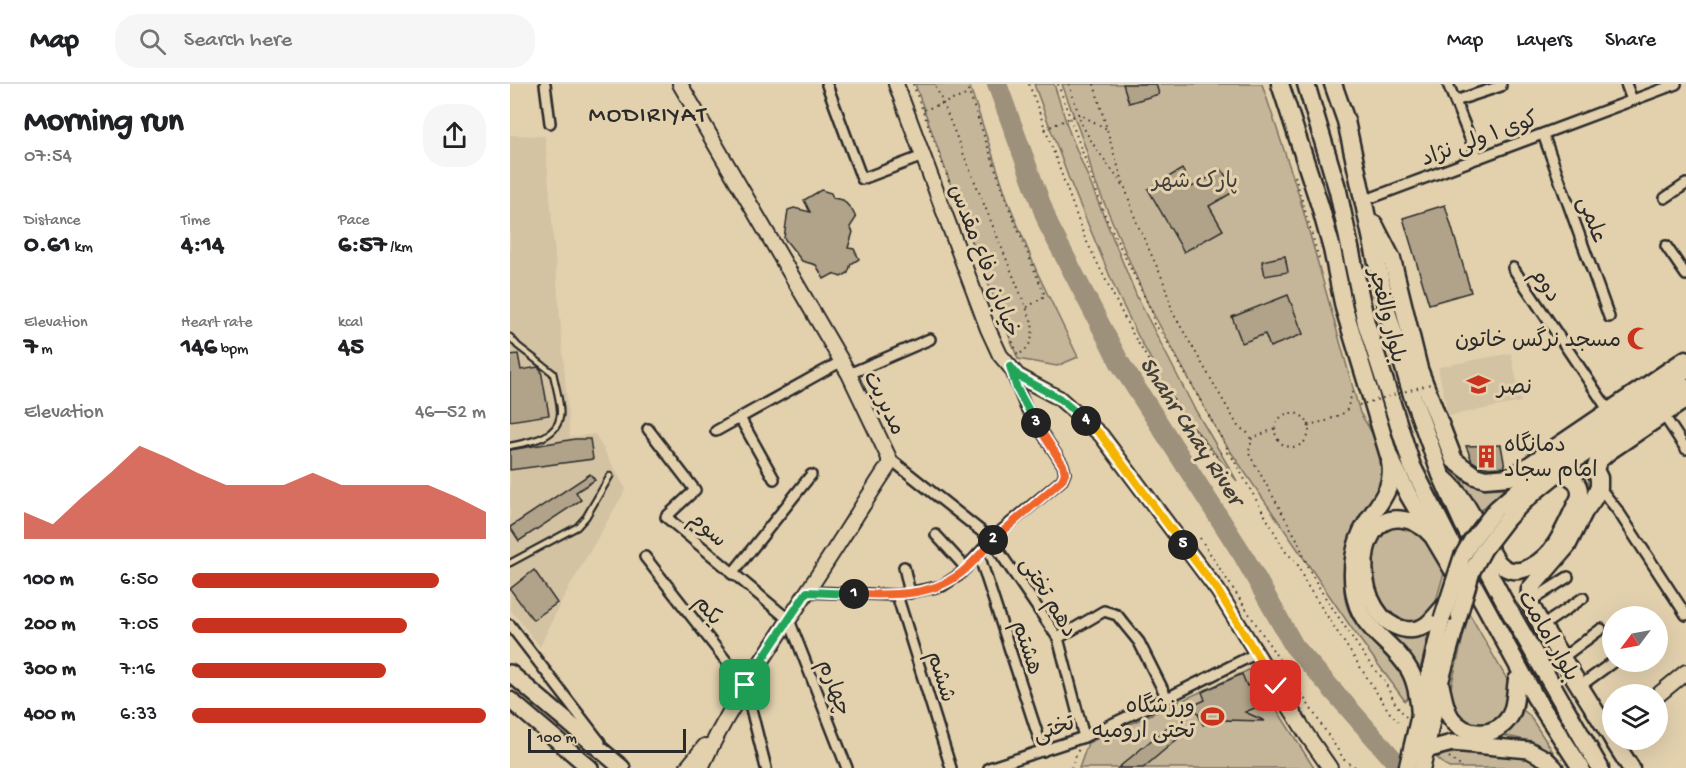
<!DOCTYPE html>
<html lang="en">
<head>
<meta charset="utf-8">
<style>
	:root { --surface:#fff; --page:#f6f6f6; --text:#202124; --muted:#757577; --line:#e0e0e0; --accent:#c8321e }
	body { margin:0; font-family:"Gochi Hand","Playpen Sans Arabic",sans-serif; background:var(--page); color:var(--text); height:100vh; display:flex; flex-direction:column; font-size:22px; white-space:nowrap }
	* { box-sizing:border-box; margin:0 }
	p { font-size:20px; color:var(--muted) }
	.icon { flex:none; width:33px; height:33px; fill:none; stroke:currentColor; stroke-width:2; stroke-linecap:round; stroke-linejoin:round }
	.map { position:relative; flex:1; overflow:hidden }
	.drawer { display:flex; flex-direction:column; background:var(--surface); width:510px }
	.drawer>* { flex:none }
	.needle { width:39px; rotate:238deg }
	.buttons { position:absolute; left:1092px; top:522px; display:grid; gap:12px }
	.buttons a { display:grid; place-items:center; width:66px; height:66px; border-radius:50%; background:var(--surface); box-shadow:0 6px 24px #0002; font-size:30px }
	.scale { position:absolute; left:18px; bottom:15px; width:158px; box-sizing:border-box; padding-left:6px; border:3px solid #2b2b2b; border-top:0; font-size:16px; line-height:21px; white-space:nowrap; color:#2b2b2b; -webkit-text-stroke:4px #e3d1ae; paint-order:stroke }
	.pin { position:absolute; display:grid; place-items:center; width:51px; height:51px; color:#fff; margin:-26px; border-radius:12px; box-shadow:0 3px 9px #0006 }
	.km { position:absolute; width:30px; height:30px; margin:-15px; border-radius:50%; background:#222; color:#fff; font-size:16px; line-height:30px; text-align:center }
	.round { display:grid; place-items:center; flex:none; width:63px; height:63px; border-radius:24px; background:var(--page) }
	.head { display:flex; align-items:center; justify-content:space-between; height:102px; padding:0 24px }
	h1 { font-size:33px; font-weight:700; line-height:45px }
	.metrics { display:grid; grid-template-columns:repeat(3,1fr); gap:9px; height:102px; padding:6px 24px }
	.metrics div { display:grid; align-content:center }
	.metrics b { font-size:26px; font-weight:700 }
	.metrics small { font-size:16px; font-weight:400 }
	.metrics p { font-size:16px }
	.chart { height:168px; padding:12px 24px }
	.chart p { display:flex; justify-content:space-between }
	.chart svg { width:100%; height:108px; margin-top:6px; fill:var(--accent); opacity:.7 }
	ul { padding:0 24px; list-style:none; font-size:20px }
	li { display:grid; grid-template-columns:96px 72px 1fr; align-items:center; height:45px }
	li i { height:15px; border-radius:8px; background:var(--accent) }
	header { display:flex; align-items:center; gap:36px; box-sizing:border-box; height:84px; padding:0 30px; background:var(--surface); border-bottom:2px solid var(--line) }
	header strong { font-size:28px }
	nav { display:flex; gap:33px; margin-inline-start:auto; font-size:21px }
	.search { width:420px; height:54px; background:var(--page); display:flex; align-items:center; gap:15px; box-sizing:border-box; padding:0 21px; border-radius:24px; color:var(--muted); font-size:22px }
	main { display:flex; flex:1; min-height:0 }
	.map>svg:first-child { display:block }
	.built { fill:#d4c3a3 }
	.green { fill:#c5b699; stroke:#787062; stroke-width:1.5 }
	.lines { fill:none; stroke-linecap:round; stroke-linejoin:round }
	.river { stroke:#9d917c; stroke-width:20 }
	.building { fill:#b0a38a; stroke:#2b2b2b; stroke-width:1.5 }
	.lane-casing { stroke:#2b2b2b; stroke-width:9 }
	.street-casing { stroke:#2b2b2b; stroke-width:14 }
	.secondary-casing { stroke:#2b2b2b; stroke-width:18 }
	.primary-casing { stroke:#2b2b2b; stroke-width:20 }
	.highway-casing { stroke:#2b2b2b; stroke-width:21 }
	.path { stroke:#2b2b2b; stroke-width:2; stroke-dasharray:1.5 4.5; stroke-linecap:butt }
	.lane { stroke:#e3d1ae; stroke-width:4.5 }
	.street { stroke:#e3d1ae; stroke-width:9 }
	.secondary { stroke:#e3d1ae; stroke-width:14 }
	.primary { stroke:#e3d1ae; stroke-width:15 }
	.highway { stroke:#e3d1ae; stroke-width:16 }
	.primary-bridge-casing { stroke:#2b2b2b; stroke-width:20; stroke-linecap:butt }
	.path-bridge { stroke:#2b2b2b; stroke-width:2; stroke-dasharray:1.5 4.5; stroke-linecap:butt }
	.primary-bridge { stroke:#e3d1ae; stroke-width:15 }
	.split-1-casing { stroke:#fff; stroke-width:12 }
	.split-2-casing { stroke:#fff; stroke-width:12 }
	.split-3-casing { stroke:#fff; stroke-width:12 }
	.split-4-casing { stroke:#fff; stroke-width:12 }
	.split-5-casing { stroke:#fff; stroke-width:12 }
	.split-6-casing { stroke:#fff; stroke-width:12 }
	.split-1 { stroke:#22a559; stroke-width:8 }
	.split-2 { stroke:#f0652b; stroke-width:8 }
	.split-3 { stroke:#f0652b; stroke-width:8 }
	.split-4 { stroke:#22a559; stroke-width:8 }
	.split-5 { stroke:#f5b400; stroke-width:8 }
	.split-6 { stroke:#f5b400; stroke-width:8 }
	.labels { text-anchor:middle; stroke-width:6; stroke-linejoin:round; paint-order:stroke }
	.street-label { font-size:22px; fill:#2b2b2b; stroke:#e3d1ae }
	.park-label { font-size:22px; fill:#42403c; stroke:#e3d1ae }
	.poi-label { font-size:22px; fill:#2b2b2b; stroke:#e3d1ae; text-anchor:end }
	.neighbourhood-label { font-size:24px; letter-spacing:1.5px; fill:#2b2b2b; stroke:#e3d1ae }
	.water-label { font-size:24px; font-style:italic; fill:#423f3b; stroke:#e3d1ae }
</style>
</head>
<body>
<header>
<strong>Map</strong>
<div class="search"><svg class="icon" aria-label="search" viewBox="0 0 24 24"><circle cx="10" cy="10" r="6"/><path d="M15 15l6 6"/></svg>Search here</div>
<nav><a>Map</a><a>Layers</a><a>Share</a></nav>
</header>
<main>
<section class="drawer">
<div class="head"><div><h1>Morning run</h1><p>07:54</p></div><a class="round"><svg class="icon" aria-label="share" viewBox="0 0 24 24"><path d="M12 15V3M7 8l5-5 5 5M5 13v7h14v-7"/></svg></a></div>
<div class="metrics">
<div><p>Distance</p><b>0.61<small> km</small></b></div>
<div><p>Time</p><b>4:14</b></div>
<div><p>Pace</p><b>6:57<small> /km</small></b></div>
</div>
<div class="metrics">
<div><p>Elevation</p><b>7<small> m</small></b></div>
<div><p>Heart rate</p><b>146<small> bpm</small></b></div>
<div><p>kcal</p><b>45</b></div>
</div>
<div class="chart"><p><span>Elevation</span>46–52 m</p>
<svg viewBox="0 0 160 44" preserveAspectRatio="none"><path d="M0 44V33L10 38L20 27L30 17L40 6L50 11L60 17L70 22L80 22L90 22L100 17L110 22L120 22L130 22L140 22L150 27L160 33V44z"/></svg>
</div>
<ul>
<li><b>100 m</b>6:50<i style="width:84%"></i></li>
<li><b>200 m</b>7:05<i style="width:73%"></i></li>
<li><b>300 m</b>7:16<i style="width:66%"></i></li>
<li><b>400 m</b>6:33<i style="width:100%"></i></li>
</ul>
</section>
<div class="map">
<svg width="1176" height="684" viewBox="0 0 1176 684">
	<rect width="100%" height="100%" fill="#e3d1ae"/>
	<filter id="ink" filterUnits="userSpaceOnUse"><feTurbulence type="fractalNoise" baseFrequency=".0167" numOctaves="2"/><feDisplacementMap in="SourceGraphic" scale="12" xChannelSelector="R" yChannelSelector="G"/><feConvolveMatrix kernelMatrix="1 2 1 2 8 2 1 2 1" color-interpolation-filters="sRGB"/></filter>
	<g filter="url(#ink)">
		<!-- built -->
		<g class="built">
			<polygon points="0,51 35,52 60,353 85,350 116,405 52,516 30,563 0,525"/>
			<polygon points="1001,269 1011,318 938,332 928,283"/>
		</g>
		<!-- green -->
		<g class="green">
			<polygon points="405,0 459,0 498,117 527,188 568,273 547,282 508,275 450,127"/>
			<polygon points="524,0 544,0 559,47 627,213 683,322 727,397 666,321 628,252 607,209 559,95"/>
			<path d="M552,0h200l36,108 62,221c16,24 33,57 16,84 -7,10 -16,20 -22,30 -9,17 -12,53 -9,72 8,43 63,58 64,98l-4,4 -52,-71 -133,-194 -72,-132 -55,-127 -6,-25z"/>
			<polygon points="951,396 974,405 995,404 968,429"/>
			<polygon points="887,441 911,445 936,482 923,527 905,539 881,537 859,497 866,456 878,444"/>
			<polygon points="959,529 999,599 996,629 987,638 973,644 949,637 938,615"/>
			<path d="M869,545c23,7 27,13 50,1l-11,50z"/>
			<polygon points="741,585 804,684 569,684 578,659"/>
			<polygon points="1012,625 1019,631 1049,677 1021,657 996,652"/>
			<polygon points="948,669 995,671 1024,676 1036,684 939,684 927,674 935,670"/>
		</g>
		<g class="lines">
			<!-- river -->
			<polyline class="river" points="487,0 539,142 610,279 733,471 784,562 884,676 896,684"/>
		</g>
		<!-- building -->
		<g class="building">
			<polygon points="613,0 646,0 649,10 619,19"/>
			<polygon points="672,85 682,103 712,86 725,107 699,122 713,146 674,168 638,105"/>
			<polygon points="311,106 321,109 323,114 333,116 342,126 346,134 340,143 343,148 338,164 344,165 349,175 341,180 338,189 331,193 323,190 314,195 306,181 292,177 274,154 278,126 284,124 300,128 294,116"/>
			<polygon points="935,121 961,208 919,220 893,134"/>
			<polygon points="775,172 778,188 755,192 752,177"/>
			<polygon points="778,211 793,250 760,263 755,250 732,259 722,233"/>
			<polygon points="8,270 11,286 28,283 31,286 39,331 0,337 0,271"/>
			<polygon points="65,355 80,355 83,375 0,386 0,366"/>
			<polygon points="991,361 995,383 979,384 970,382 962,377 956,362"/>
			<polygon points="80,390 85,396 66,408 71,416 9,457 0,443"/>
			<polygon points="24,486 47,519 23,536 0,505"/>
			<polygon points="732,590 737,602 747,598 757,619 735,628 755,637 715,636 693,641 684,621 695,616 692,608"/>
			<polygon points="661,640 671,652 633,684 608,684"/>
		</g>
		<g class="lines">
			<defs>
				<g id="lane">
					<path d="M0,253l8,9 35,27c2,11 9,33 7,43 -3,23 -32,26 -50,30"/>
					<polyline points="0,479 67,443 76,433 100,392"/>
				</g>
				<g id="street">
					<polyline points="35,0 40,39"/>
					<polyline points="938,0 968,74"/>
					<polyline points="1116,0 1122,16"/>
					<polyline points="317,1 352,95 413,72"/>
					<polyline points="945,17 991,2"/>
					<polyline points="1033,50 1099,233"/>
					<polyline points="1155,114 1176,100"/>
					<polyline points="853,117 1166,0"/>
					<polyline points="1156,162 1176,191"/>
					<polyline points="1003,184 1099,327"/>
					<polyline points="339,290 420,255"/>
					<polyline points="1153,330 1176,365"/>
					<polyline points="230,334 264,395"/>
					<polyline points="138,345 185,406 156,433 279,536 337,684"/>
					<polyline points="206,347 332,277"/>
					<polyline points="379,374 476,451"/>
					<polyline points="1089,403 1108,427 1176,531"/>
					<polyline points="426,451 456,484"/>
					<polyline points="486,463 548,554 574,653"/>
					<polyline points="469,471 533,667"/>
					<polyline points="135,473 235,601 256,684"/>
					<polyline points="394,483 400,509"/>
					<polyline points="222,490 301,391"/>
					<polyline points="297,508 387,511 432,502 449,491 485,452 552,396 555,389 553,381 516,324 501,287"/>
					<polyline points="387,511 441,684"/>
					<polyline points="1019,518 1058,493"/>
					<polyline points="0,541 90,658"/>
					<polyline points="1032,542 1073,514"/>
					<polyline points="548,554 594,527 607,531 629,558 657,614"/>
					<polyline points="1052,574 1091,545"/>
					<polyline points="1070,602 1103,578"/>
					<polyline points="479,684 574,653 657,614 747,569"/>
				</g>
				<g id="secondary">
					<path d="M170,0l169,290 40,84v7c-28,42 -54,85 -82,127 -37,58 -78,113 -106,176"/>
					<polyline points="386,0 478,245 490,271 508,292 549,314 591,351 708,507 797,651 820,684"/>
					<polyline points="1148,611 1176,588"/>
					<polyline points="177,684 195,662"/>
				</g>
				<g id="primary">
					<path d="M934,394c20,17 31,42 43,65 4,6 7,15 12,20 18,20 46,-3 57,-20 9,-14 15,-30 23,-45 3,-16 -7,-21 -21,-25"/>
					<polyline points="986,425 1024,392 1176,287"/>
					<path d="M997,435c48,-52 120,-92 179,-132"/>
					<path d="M921,451c-9,-10 -18,-15 -31,-16 -49,-4 -46,101 4,110 7,2 16,0 22,-4 7,-5 13,-14 19,-20"/>
					<polyline points="0,589 112,684"/>
					<polyline points="0,616 80,684"/>
					<polyline points="916,666 942,659 1019,666 1036,675 1045,684"/>
					<polyline points="897,684 932,535"/>
					<polyline points="912,684 930,599 949,531"/>
				</g>
				<g id="highway">
					<polyline points="770,0 810,122 822,165 834,224 879,372 899,412 944,488"/>
					<polyline points="796,0 828,107 856,239 902,382 944,465 1025,613 1071,684"/>
					<polyline points="823,0 836,37 878,230 902,311 931,391 953,440 995,519 1090,684"/>
					<polyline points="864,140 882,175 909,285 944,376 965,392 975,395 999,393 1011,387 1176,275"/>
					<path d="M880,378c5,27 -12,41 -24,62 -12,19 -15,44 -12,66 5,41 39,50 56,81 7,13 9,29 10,44"/>
					<path d="M930,599c3,11 4,25 11,35 14,20 46,20 59,-2 6,-10 5,-25 7,-36"/>
					<polyline points="1102,654 1032,542 1019,518 1020,505 1057,462 1074,428 1084,414 1089,403 1089,394 1085,386 1088,377 1098,368 1176,315"/>
					<polyline points="1103,656 1121,684"/>
				</g>
			</defs>
			<!-- lane casing -->
			<use href="#lane" class="lane-casing"/>
			<!-- street casing -->
			<use href="#street" class="street-casing"/>
			<!-- secondary casing -->
			<use href="#secondary" class="secondary-casing"/>
			<!-- primary casing -->
			<use href="#primary" class="primary-casing"/>
			<!-- highway casing -->
			<use href="#highway" class="highway-casing"/>
			<!-- path -->
			<g class="path">
				<path d="M403,0l58,156 47,115c13,-7 16,-19 14,-33l-97,-238"/>
				<polyline points="456,0 498,121 535,212 516,224"/>
				<polyline points="519,0 574,152 621,247 656,306 705,373 713,368 719,369"/>
				<polyline points="548,0 596,134 642,228 644,240 654,252 775,467 787,479 795,498 880,629 888,637"/>
				<polyline points="559,0 572,41 583,60 614,103"/>
				<path d="M584,0l20,70 22,67 27,59 10,33 66,115c12,4 15,14 9,24l50,89 10,27 15,26 45,67 16,19 11,23 11,14"/>
				<polyline points="414,26 459,10"/>
				<polyline points="535,45 569,30 597,45"/>
				<polyline points="785,92 809,175"/>
				<circle cx="782" cy="346" r="17"/>
				<polyline points="798,341 816,337 836,328 843,307 846,306"/>
				<polyline points="741,355 766,344"/>
				<polyline points="690,454 835,677 847,684"/>
				<polyline points="939,673 953,684"/>
				<polyline points="561,684 569,664"/>
			</g>
			<!-- lane -->
			<use href="#lane" class="lane"/>
			<!-- street -->
			<use href="#street" class="street"/>
			<!-- secondary -->
			<use href="#secondary" class="secondary"/>
			<!-- primary -->
			<use href="#primary" class="primary"/>
			<!-- highway -->
			<use href="#highway" class="highway"/>
			<defs>
				<g id="primary-bridge">
					<polyline points="949,531 962,487 974,465 997,435"/>
					<polyline points="932,535 952,473 962,456 986,425"/>
				</g>
			</defs>
			<!-- primary-bridge casing -->
			<use href="#primary-bridge" class="primary-bridge-casing"/>
			<!-- path-bridge -->
			<polyline class="path-bridge" points="849,321 924,299"/>
			<!-- primary-bridge -->
			<use href="#primary-bridge" class="primary-bridge"/>
		</g>
	</g>
	<g class="lines" filter="url(#ink)">
		<defs>
			<polyline id="split-1" points="235,601 297,508 344,510"/>
			<path id="split-2" d="M344,510c34,1 74,3 103,-18 13,-9 25,-24 36,-36"/>
			<polyline id="split-3" points="483,456 552,396 555,389 553,381 526,339"/>
			<polyline id="split-4" points="526,339 507,305 500,282 508,292 549,314 576,337"/>
			<polyline id="split-5" points="576,337 591,351 673,461"/>
			<polyline id="split-6" points="673,461 708,507 766,602"/>
		</defs>
		<!-- split-1 casing -->
		<use href="#split-1" class="split-1-casing"/>
		<!-- split-2 casing -->
		<use href="#split-2" class="split-2-casing"/>
		<!-- split-3 casing -->
		<use href="#split-3" class="split-3-casing"/>
		<!-- split-4 casing -->
		<use href="#split-4" class="split-4-casing"/>
		<!-- split-5 casing -->
		<use href="#split-5" class="split-5-casing"/>
		<!-- split-6 casing -->
		<use href="#split-6" class="split-6-casing"/>
		<!-- split-1 -->
		<use href="#split-1" class="split-1"/>
		<!-- split-2 -->
		<use href="#split-2" class="split-2"/>
		<!-- split-3 -->
		<use href="#split-3" class="split-3"/>
		<!-- split-4 -->
		<use href="#split-4" class="split-4"/>
		<!-- split-5 -->
		<use href="#split-5" class="split-5"/>
		<!-- split-6 -->
		<use href="#split-6" class="split-6"/>
	</g>
	<!-- icons -->
	<defs>
		<symbol id="mosque-bare" viewBox="-9 -9 18 18"><path d="M3.5-4.9A6 6 0 1 0 3.5 4.9A5 5 0 1 1 3.5-4.9Z" fill="#c8321e" stroke="#e3d1ae" stroke-width="2.5" paint-order="stroke"/></symbol>
		<symbol id="school-bare" viewBox="-9 -9 18 18"><path d="M0-5L7-2L0 1L-7-2ZM-4 1L0 2.5L4 1V4Q0 6-4 4Z" fill="#c8321e" stroke="#e3d1ae" stroke-width="2.5" paint-order="stroke"/></symbol>
		<symbol id="building-bare" viewBox="-9 -9 18 18"><path d="M-4-6H4V6H1V3H-1V6H-4ZM-2.5-4.3h1.7v1.8h-1.7ZM.8-4.3h1.7v1.8H.8ZM-2.5-1h1.7V.8h-1.7ZM.8-1h1.7V.8H.8Z" fill="#c8321e" stroke="#e3d1ae" stroke-width="2.5" paint-order="stroke"/></symbol>
		<symbol id="stadium-bare" viewBox="-9 -9 18 18"><path d="M0-5a6.5 5 0 1 0 0 10a6.5 5 0 1 0 0-10ZM-3.5-1.8h7v3.6h-7Z" fill="#c8321e" stroke="#e3d1ae" stroke-width="2.5" paint-order="stroke"/></symbol>
	</defs>
	<g fill-rule="evenodd">
		<use href="#mosque-bare" x="1112" y="238" width="33" height="33"/>
		<use href="#school-bare" x="952" y="284" width="33" height="33"/>
		<use href="#building-bare" x="960" y="356" width="33" height="33"/>
		<use href="#stadium-bare" x="686" y="616" width="33" height="33"/>
	</g>
	<g class="labels">
		<!-- street labels -->
		<g class="street-label">
			<text transform="translate(969 53) rotate(-20)" y="8">کوی ۱ ولی نژاد</text>
			<text transform="translate(1084 135) rotate(70)" y="8">علمی</text>
			<text transform="translate(476 176) rotate(69)" y="8">خیابان دفاع مقدس</text>
			<text transform="translate(1037 200) rotate(56)" y="8">دوم</text>
			<text transform="translate(879 231) rotate(76)" y="8">بلوار والفجر</text>
			<text transform="translate(376 318) rotate(64)" y="8">مدیریت</text>
			<text transform="translate(199 444) rotate(41)" y="8">سوم</text>
			<text transform="translate(540 512) rotate(59)" y="8">دهم تختی</text>
			<text transform="translate(200 525) rotate(52)" y="8">یکم</text>
			<text transform="translate(1040 551) rotate(60)" y="8">بلوار امامت</text>
			<text transform="translate(519 563) rotate(72)" y="8">هشتم</text>
			<text transform="translate(433 592) rotate(73)" y="8">ششم</text>
			<text transform="translate(326 603) rotate(69)" y="8">چهارم</text>
			<text transform="translate(543 643) rotate(-19)" y="8">تختی</text>
		</g>
		<!-- park labels -->
		<g class="park-label">
			<text x="685" y="103">پارک شهر</text>
		</g>
		<!-- poi labels -->
		<g class="poi-label">
			<text x="1111" y="262">مسجد نرگس خاتون</text>
			<text x="987" y="309" text-anchor="start">نصر</text>
			<text x="994" y="367" text-anchor="start">دمانگاه<tspan x="994" dy="25">امام سجاد</tspan></text>
			<text x="685" y="628">ورزشگاه<tspan x="685" dy="25">تختی ارومیه</tspan></text>
		</g>
		<!-- neighbourhood labels -->
		<g class="neighbourhood-label">
			<text x="138" y="37">MODIRIYAT</text>
		</g>
		<!-- water labels -->
		<g class="water-label">
			<text transform="translate(683 346) rotate(57)" y="8">Shahr Chay River</text>
		</g>
	</g>
</svg>
<div class="buttons">
<a><svg class="needle" viewBox="-14 -14 28 28"><path d="M0-13l5 13h-10z" fill="#e53935"/><path d="M0 13l5-13h-10z" fill="#757577"/></svg></a>
<a><svg class="icon" aria-label="layers" viewBox="0 0 24 24"><path d="M12 4l9 5-9 5-9-5zM3 14l9 5 9-5"/></svg></a>
</div>
<div class="scale">100 m</div>
<div class="pin" style="left:235px;top:601px;background:#1e9e55"><svg class="icon" aria-label="arrive" viewBox="0 0 24 24"><path d="M6 21V4h12l-3 4 3 4H6"/></svg></div>
<div class="pin" style="left:766px;top:602px;background:#d93025"><svg class="icon" aria-label="check" viewBox="0 0 24 24"><path d="M5 12l5 5 9-10"/></svg></div>
<b class="km" style="left:344px;top:510px">1</b>
<b class="km" style="left:483px;top:456px">2</b>
<b class="km" style="left:526px;top:339px">3</b>
<b class="km" style="left:576px;top:337px">4</b>
<b class="km" style="left:673px;top:461px">5</b>
</div>
</main>
</body>
</html>
